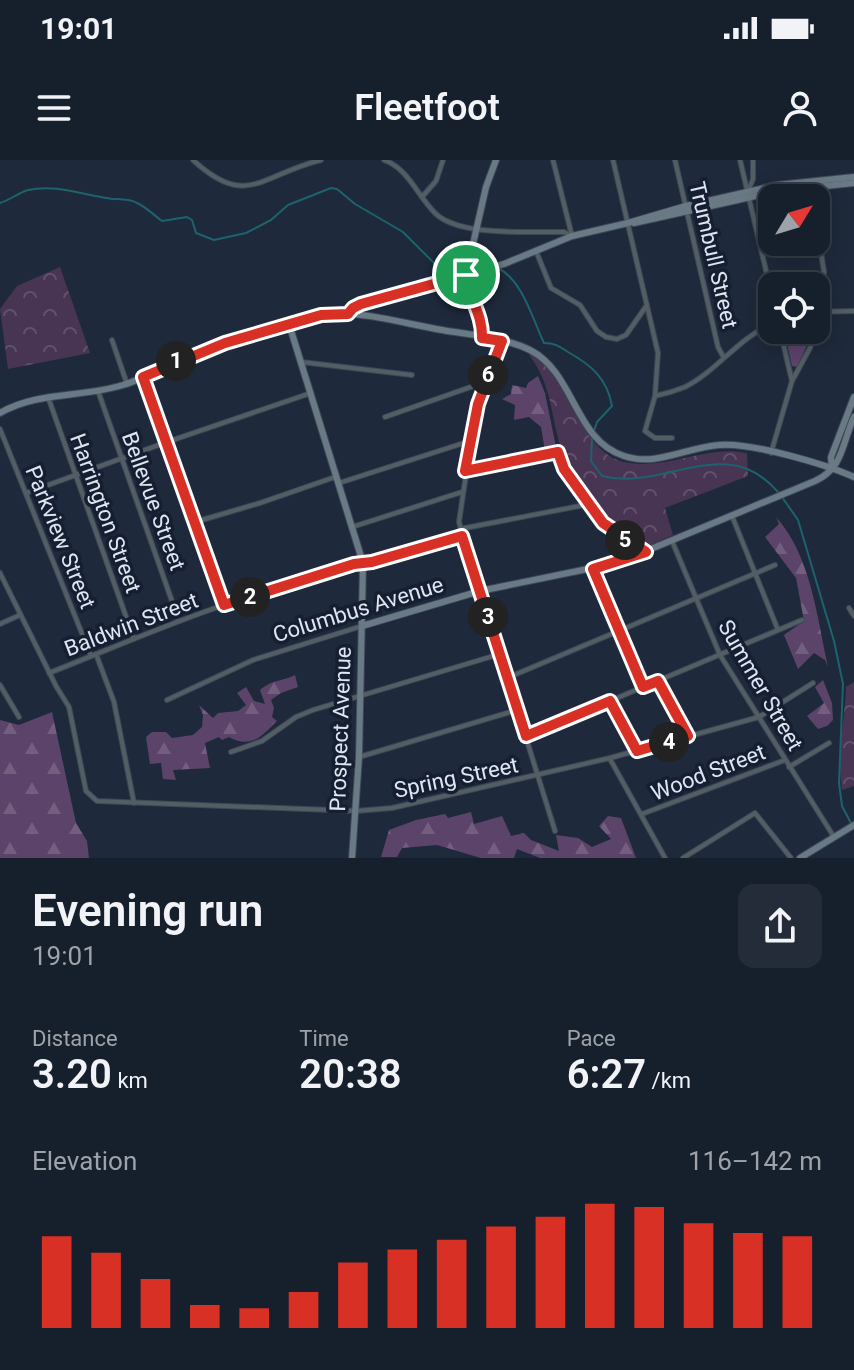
<!DOCTYPE html>
<html lang="en">
<head>
<meta charset="utf-8">
<style>
	:root { --surface:#161f2c; --page:#232c38; --text:#f1f3f6; --muted:#9ea2a9; --line:#353d48; --accent:#d93025 }
	body { margin:0; font-family:Roboto,sans-serif; background:var(--page); color:var(--text); height:100vh; display:flex; flex-direction:column; font-size:30px; white-space:nowrap }
	* { box-sizing:border-box; margin:0 }
	p { font-size:26px; color:var(--muted) }
	.icon { flex:none; width:44px; height:44px; fill:none; stroke:currentColor; stroke-width:2; stroke-linecap:round; stroke-linejoin:round }
	.map { position:relative; height:698px; overflow:hidden }
	.sheet { display:flex; flex-direction:column; background:var(--surface); flex:1 }
	.sheet>* { flex:none }
	.needle { width:52px; rotate:52deg }
	.fabs { position:absolute; left:758px; top:24px; display:grid; gap:16px }
	.fabs a { display:grid; place-items:center; width:72px; height:72px; border-radius:16px; background:var(--surface); box-shadow:0 4px 20px #0003,0 0 0 2px var(--line); font-size:40px }
	.pin { position:absolute; display:grid; place-items:center; width:68px; height:68px; color:#fff; margin:-34px; border:4px solid #fff; border-radius:50%; box-shadow:0 2px 8px #0007 }
	.km { position:absolute; width:40px; height:40px; margin:-20px; border-radius:50%; background:#222; color:#fff; font-size:22px; line-height:40px; text-align:center }
	.round { display:grid; place-items:center; flex:none; width:84px; height:84px; border-radius:16px; background:var(--page) }
	.overview { display:flex; align-items:center; justify-content:space-between; height:136px; padding:0 32px }
	h1 { font-size:44px; font-weight:600; line-height:60px }
	.stats { display:grid; grid-template-columns:repeat(3,1fr); gap:12px; height:136px; padding:8px 32px }
	.stats div { display:grid; align-content:center }
	.stats b { font-size:40px; font-weight:600 }
	.stats small { font-size:22px; font-weight:400 }
	.stats p { font-size:22px }
	.chart { height:224px; padding:16px 32px }
	.chart p { display:flex; justify-content:space-between }
	.chart svg { width:100%; height:144px; margin-top:8px; stroke:var(--accent); stroke-width:6 }
	.status { display:flex; justify-content:space-between; align-items:center; height:56px; padding:0 40px; background:var(--surface); direction:ltr }
	.status svg { height:22px; fill:currentColor }
	header { display:flex; justify-content:space-between; align-items:center; height:104px; padding:0 32px; background:var(--surface); font-size:36px; font-weight:600 }
	.map>svg:first-child { display:block }
	.forest { fill:url(#forest-firs) }
	.park { fill:url(#park-crowns) }
	.lines { fill:none; stroke-linecap:round; stroke-linejoin:round }
	.stream { stroke:#1d636d; stroke-width:2 }
	.street-casing { stroke:#3d4758; stroke-width:6 }
	.secondary-casing { stroke:#3d4758; stroke-width:8 }
	.street { stroke:#525d64; stroke-width:4 }
	.secondary { stroke:#697a85; stroke-width:6 }
	.route-casing { stroke:#fff; stroke-width:16 }
	.route { stroke:#d93025; stroke-width:10 }
	.labels { text-anchor:middle; stroke-width:7; stroke-linejoin:round; paint-order:stroke }
	.street-label { font-size:22px; fill:#dfe6f3; stroke:#151f31 }
</style>
</head>
<body>
<div class="status"><b>19:01</b><svg viewBox="0 0 49 12"><path d="M0 12V9h3v3zM5 12V6h3v6zM10 12V3h3v9zM15 12V0h3v12zM26 1h20v11H26zM47 4h2v5h-2z"/></svg></div>
<header><svg class="icon" aria-label="menu" viewBox="0 0 24 24"><path d="M4 6h16M4 12h16M4 18h16"/></svg>Fleetfoot<svg class="icon" aria-label="person" viewBox="0 0 24 24"><circle cx="12" cy="8" r="4"/><path d="M4 21q1-7 8-7t8 7"/></svg></header>
<div class="map">
<svg width="854" height="698" viewBox="0 0 854 698">
	<defs>
		<pattern id="forest-firs" width="22" height="20" patternUnits="userSpaceOnUse" patternTransform="scale(2)"><rect width="22" height="20" fill="#5c4369"/><path d="M5 1l3.5 6h-7zM16 11l3.5 6h-7z" fill="#735e7f"/></pattern>
		<pattern id="park-crowns" width="20" height="18" patternUnits="userSpaceOnUse" patternTransform="scale(2)"><rect width="20" height="18" fill="#483453"/><path d="M2 6a3 3 0 1 1 6 0M12 15a3 3 0 1 1 6 0" fill="none" stroke="#62516c"/></pattern>
	</defs>
	<rect width="100%" height="100%" fill="#1e293b"/>
	<!-- forest -->
	<g class="forest">
		<polygon points="784,170 814,170 797,207 792,206"/>
		<polygon points="538,216 545,233 556,287 545,291 541,267 529,257 514,260 515,245 502,239 511,234 512,225 526,228 528,223"/>
		<path d="M776,357c35,39 41,100 52,150l-3,-7 -11,-7 -16,16 -14,-34 20,-14 -8,-43 -31,-41 14,-13z"/>
		<path d="M295,515l3,12 -17,6 -10,7 3,8 -2,9 5,4c-16,16 -26,28 -48,16l-7,3 -3,-3 -14,6 5,25 -37,2 3,10 -13,-1 -2,-16 -11,1 -4,-27 6,-5h14l6,6 21,-3 9,-8 1,-12 -4,-10 14,13 5,-5 20,-2 8,-6 -9,-12 9,-6 8,14 11,3 -5,-14c13,-11 21,-8 35,-15z"/>
		<polygon points="823,520 832,543 833,560 827,566 818,569 807,556 824,543 815,527"/>
		<polygon points="52,552 76,663 87,681 89,698 0,698 0,560 19,565"/>
		<polygon points="471,652 474,664 502,656 511,676 524,673 531,680 559,691 556,675 578,678 592,687 611,679 599,666 608,656 621,658 636,698 540,698 517,689 514,698 481,698 437,685 402,688 397,697 381,697 389,670 416,660 445,654 448,658"/>
	</g>
	<!-- park -->
	<g class="park">
		<polygon points="60,107 90,193 8,209 0,149 17,126"/>
		<path d="M529,191c9,6 17,12 23,20 22,30 35,87 78,92 40,6 76,-18 117,-10l1,23 -83,32 8,27 -28,12c-30,-21 -70,-58 -82,-93 -14,-39 -8,-64 -35,-101z"/>
		<path d="M854,522v104l-12,4c-6,-34 3,-69 4,-103z"/>
	</g>
	<g class="lines">
		<!-- stream -->
		<g class="stream">
			<path d="M0,43c10,-3 18,-10 28,-13 27,-6 52,4 78,8 11,2 22,0 31,5 9,4 17,12 25,18l25,-4 5,3 4,13 18,7 32,-7 25,-13 17,-15 43,-17 6,1 18,15 48,28 34,34 12,1 17,-3"/>
			<polyline points="472,103 480,100 492,105"/>
			<path d="M498,108c25,13 34,50 46,75 11,0 15,3 24,9 23,13 39,26 44,54l-15,16 -3,9"/>
			<path d="M592,278l-1,23 11,15c62,16 124,-45 176,16"/>
			<polyline points="782,337 798,360 834,481 843,524 839,623 842,646 854,669"/>
		</g>
		<defs>
			<g id="street">
				<path d="M193,0c54,50 69,14 128,0"/>
				<path d="M384,0c24,8 34,37 52,54 25,23 94,17 128,18l6,3"/>
				<polyline points="553,0 572,76"/>
				<polyline points="613,0 658,193 655,236 645,271 655,278 672,278"/>
				<polyline points="675,0 718,187 723,196"/>
				<polyline points="740,0 772,136"/>
				<polyline points="749,29 753,19 753,0"/>
				<polyline points="422,37 436,21 443,0"/>
				<polyline points="536,91 551,128 580,145 597,171 606,177 617,179 626,175 647,145"/>
				<polyline points="816,152 854,151"/>
				<polyline points="780,170 792,221"/>
				<polyline points="112,180 127,224"/>
				<polyline points="502,181 475,254 459,362 555,671"/>
				<polyline points="301,202 412,215"/>
				<polyline points="143,217 224,445"/>
				<polyline points="98,231 179,461"/>
				<path d="M655,236c10,-2 20,-5 30,-9 32,-16 53,-49 87,-63"/>
				<polyline points="48,237 134,479"/>
				<polyline points="385,257 485,222"/>
				<polyline points="0,269 91,496"/>
				<polyline points="771,293 792,221 810,188 822,151 824,112 816,58"/>
				<polyline points="465,311 558,292 564,309 603,363 644,391"/>
				<polyline points="339,323 470,281"/>
				<polyline points="26,333 167,282 311,233"/>
				<polyline points="732,356 778,470"/>
				<polyline points="195,362 260,343 335,317"/>
				<polyline points="352,367 462,332"/>
				<polyline points="460,369 590,344"/>
				<polyline points="672,381 720,495 834,677"/>
				<polyline points="593,409 643,527"/>
				<polyline points="0,413 56,526 69,547 86,631 97,641 356,651 392,648 610,598 759,557 813,523"/>
				<polyline points="849,448 854,456"/>
				<polyline points="0,464 20,455"/>
				<polyline points="96,494 114,542 134,643"/>
				<path d="M49,513c59,-23 118,-49 178,-69 78,-26 157,-45 235,-68"/>
				<polyline points="507,518 775,405"/>
				<polyline points="658,521 688,576"/>
				<polyline points="0,525 19,557"/>
				<polyline points="167,540 253,500 362,466"/>
				<polyline points="610,541 637,591"/>
				<polyline points="527,576 802,460"/>
				<polyline points="231,592 262,581 296,557 313,550 500,494"/>
				<polyline points="359,597 517,550"/>
				<polyline points="610,599 665,698"/>
				<polyline points="789,607 829,583"/>
				<polyline points="642,654 785,600"/>
				<polyline points="683,698 755,653 791,698"/>
			</g>
			<g id="secondary">
				<polyline points="634,63 778,31 854,23"/>
				<polyline points="348,154 353,148 361,144 504,104 572,76 628,63 686,46 777,25 854,17"/>
				<polyline points="289,164 363,403 359,597 352,698"/>
				<path d="M482,178c1,-24 -14,-41 -16,-63l20,-88 10,-27"/>
				<path d="M0,253c38,-22 82,-15 123,-28 23,-7 44,-20 66,-29 30,-12 61,-21 92,-30 17,-5 35,-12 53,-13 35,0 73,11 108,17 28,5 62,7 88,20 45,23 44,90 94,106 32,11 64,-9 95,-11 31,-3 106,19 135,32"/>
				<polyline points="832,309 831,297 854,237"/>
				<path d="M362,466l118,-35 137,-28 198,-82c29,-13 27,-39 39,-64"/>
				<polyline points="800,698 854,665"/>
			</g>
		</defs>
		<!-- street casing -->
		<use href="#street" class="street-casing"/>
		<!-- secondary casing -->
		<use href="#secondary" class="secondary-casing"/>
		<!-- street -->
		<use href="#street" class="street"/>
		<!-- secondary -->
		<use href="#secondary" class="secondary"/>
	</g>
	<g class="lines">
		<defs>
			<path id="route" d="M466,115c2,22 17,39 16,63l20,3 -24,63 -13,67 93,-19 6,17 39,54 43,29 -53,17 50,118 15,-6 30,55 -51,15 -27,-50 -84,35 -64,-200 -90,26 -18,2 -130,41 -81,-228 82,-34 96,-28 27,-1 5,-6 8,-4z"/>
		</defs>
		<!-- route casing -->
		<use href="#route" class="route-casing"/>
		<!-- route -->
		<use href="#route" class="route"/>
	</g>
	<g class="labels">
		<!-- street labels -->
		<g class="street-label">
			<text transform="translate(714 95) rotate(77)" y="8">Trumbull Street</text>
			<text transform="translate(154 341) rotate(70)" y="8">Bellevue Street</text>
			<text transform="translate(106 353) rotate(70)" y="8">Harrington Street</text>
			<text transform="translate(61 377) rotate(68)" y="8">Parkview Street</text>
			<text transform="translate(358 449) rotate(-17)" y="8">Columbus Avenue</text>
			<text transform="translate(131 464) rotate(-21)" y="8">Baldwin Street</text>
			<text transform="translate(761 525) rotate(60)" y="8">Summer Street</text>
			<text transform="translate(340 569) rotate(-88)" y="8">Prospect Avenue</text>
			<text transform="translate(708 612) rotate(-21)" y="8">Wood Street</text>
			<text transform="translate(456 617) rotate(-12)" y="8">Spring Street</text>
		</g>
	</g>
</svg>
<div class="fabs">
<a><svg class="needle" viewBox="-14 -14 28 28"><path d="M0-13l5 13h-10z" fill="#e53935"/><path d="M0 13l5-13h-10z" fill="#9ea2a9"/></svg></a>
<a><svg class="icon" aria-label="locate" viewBox="0 0 24 24"><circle cx="12" cy="12" r="6"/><path d="M12 2v4M12 18v4M2 12h4M18 12h4"/></svg></a>
</div>
<div class="pin" style="left:466px;top:115px;background:#1e9e55"><svg class="icon" aria-label="arrive" viewBox="0 0 24 24"><path d="M6 21V4h12l-3 4 3 4H6"/></svg></div>
<b class="km" style="left:176px;top:201px">1</b>
<b class="km" style="left:250px;top:437px">2</b>
<b class="km" style="left:488px;top:457px">3</b>
<b class="km" style="left:669px;top:582px">4</b>
<b class="km" style="left:625px;top:380px">5</b>
<b class="km" style="left:488px;top:215px">6</b>
</div>
<section class="sheet">
<div class="overview"><div><h1>Evening run</h1><p>19:01</p></div><a class="round"><svg class="icon" aria-label="share" viewBox="0 0 24 24"><path d="M12 15V3M7 8l5-5 5 5M5 13v7h14v-7"/></svg></a></div>
<div class="stats">
<div><p>Distance</p><b>3.20<small> km</small></b></div>
<div><p>Time</p><b>20:38</b></div>
<div><p>Pace</p><b>6:27<small> /km</small></b></div>
</div>
<div class="chart"><p><span>Elevation</span>116–142 m</p>
<svg viewBox="0 0 160 44" preserveAspectRatio="none"><path d="M5 44V16M15 44V21M25 44V29M35 44V37M45 44V38M55 44V33M65 44V24M75 44V20M85 44V17M95 44V13M105 44V10M115 44V6M125 44V7M135 44V12M145 44V15M155 44V16"/></svg>
</div>
</section>
</body>
</html>
